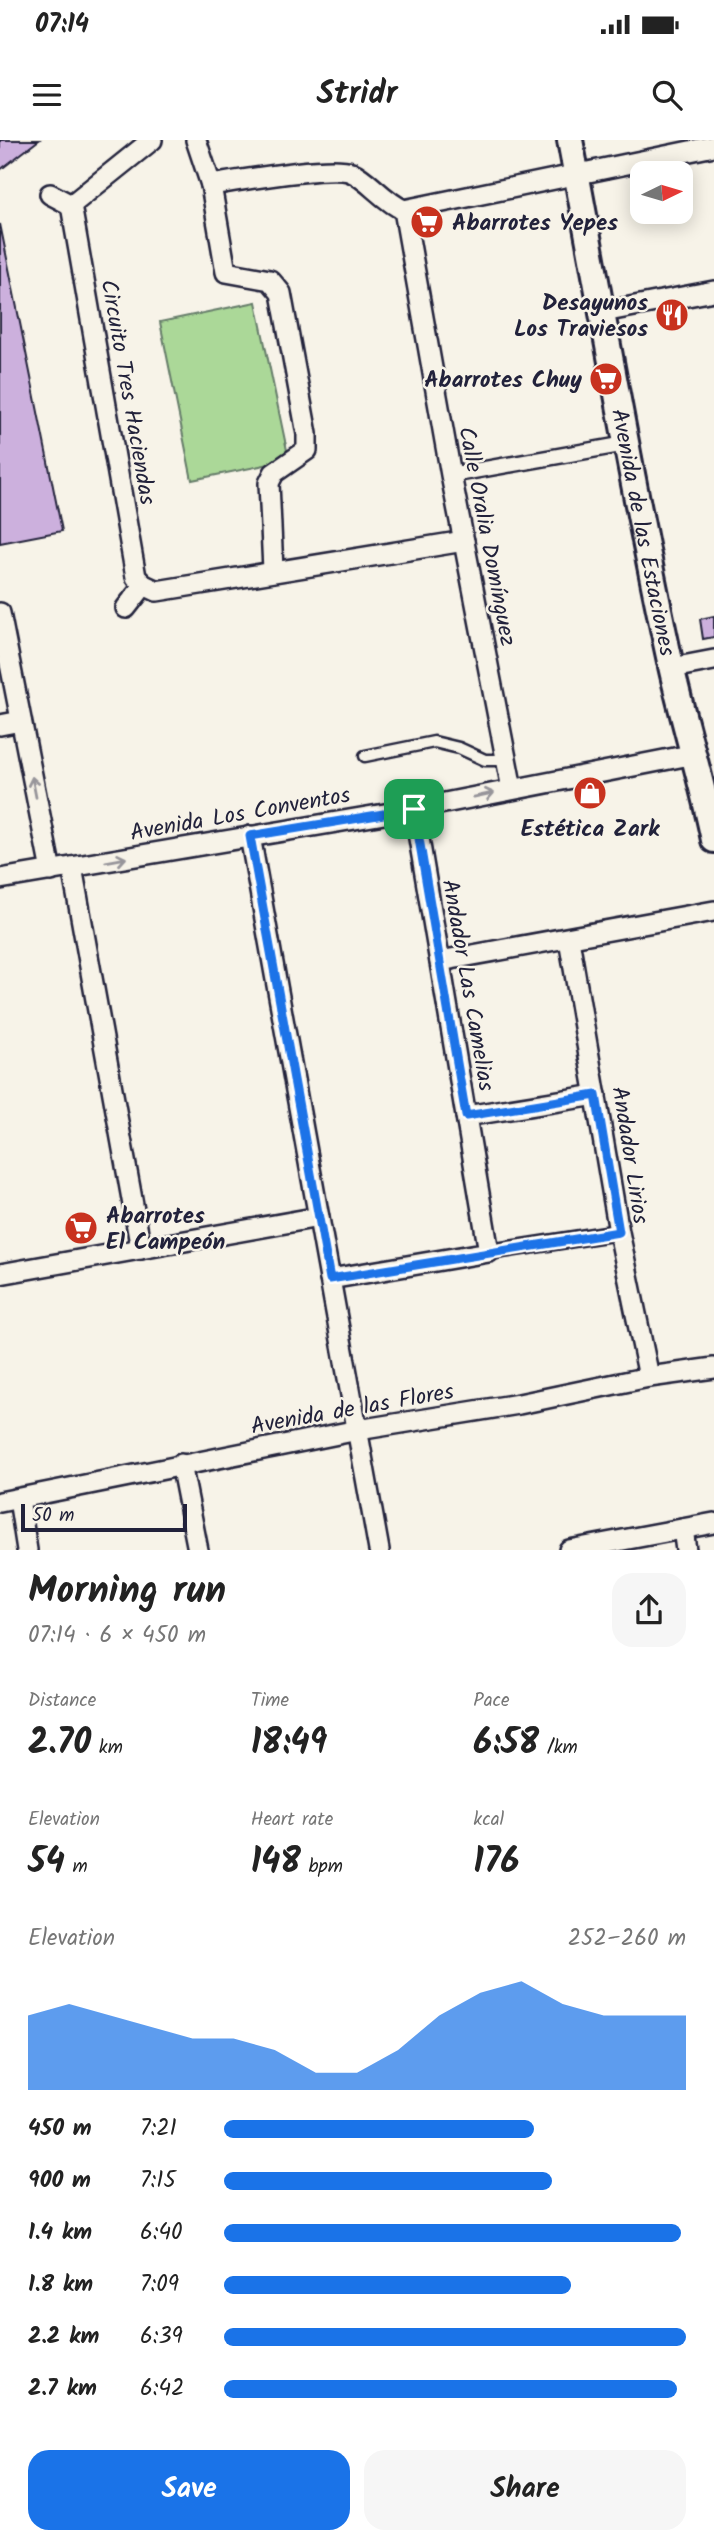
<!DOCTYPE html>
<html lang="en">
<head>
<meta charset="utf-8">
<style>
	:root { --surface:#fff; --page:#f6f6f6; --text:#222; --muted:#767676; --accent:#1a73e8 }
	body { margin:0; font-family:Kalam,sans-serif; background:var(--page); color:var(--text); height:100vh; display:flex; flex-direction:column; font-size:26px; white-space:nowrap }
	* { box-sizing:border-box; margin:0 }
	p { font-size:23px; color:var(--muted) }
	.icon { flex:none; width:38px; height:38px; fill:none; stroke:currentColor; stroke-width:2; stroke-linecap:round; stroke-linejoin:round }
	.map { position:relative; height:1410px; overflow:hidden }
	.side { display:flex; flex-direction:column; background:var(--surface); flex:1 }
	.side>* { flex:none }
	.needle { width:46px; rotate:85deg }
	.controls { position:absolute; left:630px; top:21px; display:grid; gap:14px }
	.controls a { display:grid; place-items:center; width:63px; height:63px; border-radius:14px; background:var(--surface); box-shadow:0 4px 18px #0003; font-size:35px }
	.scale { position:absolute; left:21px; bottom:18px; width:166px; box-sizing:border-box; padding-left:7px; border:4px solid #22223b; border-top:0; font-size:19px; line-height:24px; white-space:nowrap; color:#22223b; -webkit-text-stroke:5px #f7f3e8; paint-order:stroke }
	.pin { position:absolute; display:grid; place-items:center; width:60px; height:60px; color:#fff; margin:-30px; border-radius:14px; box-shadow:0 4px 10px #0006 }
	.round { display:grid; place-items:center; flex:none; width:74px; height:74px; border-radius:21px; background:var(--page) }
	.summary { display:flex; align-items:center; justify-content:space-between; height:119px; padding:0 28px }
	h1 { font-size:38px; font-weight:700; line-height:52px }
	.figures { display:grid; grid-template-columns:repeat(3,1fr); gap:10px; height:119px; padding:7px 28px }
	.figures div { display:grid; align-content:center }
	.figures b { font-size:35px; font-weight:700 }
	.figures small { font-size:19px; font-weight:400 }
	.figures p { font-size:19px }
	.chart { height:196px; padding:14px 28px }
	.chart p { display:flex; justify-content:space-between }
	.chart svg { width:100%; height:126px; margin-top:7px; fill:var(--accent); opacity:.7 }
	.cta { display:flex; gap:14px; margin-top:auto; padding:14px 28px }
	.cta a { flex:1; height:80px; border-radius:21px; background:var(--accent); color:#fff; font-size:28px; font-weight:700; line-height:80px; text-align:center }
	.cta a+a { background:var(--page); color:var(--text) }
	ul { padding:0 28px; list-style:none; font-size:23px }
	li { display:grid; grid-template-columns:112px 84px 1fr; align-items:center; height:52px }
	li i { height:18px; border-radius:9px; background:var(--accent) }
	.status { display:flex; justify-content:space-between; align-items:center; height:49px; padding:0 35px; background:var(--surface); direction:ltr }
	.status svg { height:19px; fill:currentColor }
	header { display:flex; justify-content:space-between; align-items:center; height:91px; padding:0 28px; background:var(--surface); font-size:32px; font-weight:700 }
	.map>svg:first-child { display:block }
	.green { fill:#abd898; stroke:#667d6a; stroke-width:2 }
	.building { fill:#ccb0dd; stroke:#22223b; stroke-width:2 }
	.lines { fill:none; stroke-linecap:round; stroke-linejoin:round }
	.service-casing { stroke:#22223b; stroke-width:15 }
	.pedestrian-casing { stroke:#22223b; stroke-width:19 }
	.minor-casing { stroke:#22223b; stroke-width:24 }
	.tertiary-casing { stroke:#22223b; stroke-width:30 }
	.service { stroke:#f7f3e8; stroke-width:10 }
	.pedestrian { stroke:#f7f3e8; stroke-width:14 }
	.minor { stroke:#f7f3e8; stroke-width:19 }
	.tertiary { stroke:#f7f3e8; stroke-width:24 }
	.oneway { stroke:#97959a }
	.route-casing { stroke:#fff; stroke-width:14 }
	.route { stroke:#1a73e8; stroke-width:9 }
	.labels { text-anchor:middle; stroke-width:5; stroke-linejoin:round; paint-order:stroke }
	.poi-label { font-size:23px; font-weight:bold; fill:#22223b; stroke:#f7f3e8; text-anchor:start }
	.street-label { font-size:23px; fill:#22223b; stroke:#f7f3e8 }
</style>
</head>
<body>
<div class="status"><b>07:14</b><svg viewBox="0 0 49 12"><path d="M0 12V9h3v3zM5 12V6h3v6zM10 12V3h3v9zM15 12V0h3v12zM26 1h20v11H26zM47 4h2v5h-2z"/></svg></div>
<header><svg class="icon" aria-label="menu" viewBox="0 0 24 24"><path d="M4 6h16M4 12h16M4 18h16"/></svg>Stridr<svg class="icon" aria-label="search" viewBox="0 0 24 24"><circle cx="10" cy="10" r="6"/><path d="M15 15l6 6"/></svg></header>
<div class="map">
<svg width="714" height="1410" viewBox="0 0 714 1410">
	<rect width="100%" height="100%" fill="#f7f3e8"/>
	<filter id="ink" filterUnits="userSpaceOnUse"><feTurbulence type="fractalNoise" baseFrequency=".0143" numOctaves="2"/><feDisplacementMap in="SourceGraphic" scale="14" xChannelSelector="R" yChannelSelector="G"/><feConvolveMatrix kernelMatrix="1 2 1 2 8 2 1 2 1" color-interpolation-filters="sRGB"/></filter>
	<g filter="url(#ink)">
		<!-- green -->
		<polygon class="green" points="256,162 289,320 192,340 160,182"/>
		<!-- building -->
		<g class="building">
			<polygon points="0,0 39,0 0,30"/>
			<polygon points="0,84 62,391 0,403"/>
			<polygon points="714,476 714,497 703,499 700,479"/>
		</g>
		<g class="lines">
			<defs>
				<polyline id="service" points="365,616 434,602 459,608 485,620 506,620"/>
				<g id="pedestrian">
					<polyline points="451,335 626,304"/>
					<polyline points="489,1112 619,1092"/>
				</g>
				<g id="minor">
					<path d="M196,0l15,45c26,-4 120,-21 140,-13 17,7 32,29 53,38l310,-64"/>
					<polyline points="211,45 226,132 270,140 281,153 307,294 307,310 274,333 269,343 273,430"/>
					<polyline points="50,54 71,65"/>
					<polyline points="71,65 136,437 144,445 157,451 464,401"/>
					<polyline points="71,65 152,0"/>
					<polyline points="404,70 451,335 512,649"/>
					<polyline points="603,172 714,151"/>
					<polyline points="126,468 144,445"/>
					<polyline points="0,473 51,731"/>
					<polyline points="672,528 714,520"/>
					<polyline points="0,585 21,581"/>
					<polyline points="250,696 379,1410"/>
					<polyline points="72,727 141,1109"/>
					<polyline points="0,739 414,669 695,614"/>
					<polyline points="569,799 619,1092 649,1237"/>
					<polyline points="440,821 714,771"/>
					<polyline points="466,976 596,955"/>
					<polyline points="0,1134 319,1077"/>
					<polyline points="330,1139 489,1112 414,669"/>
					<polyline points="181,1324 198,1410"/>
					<polyline points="19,1359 27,1410"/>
					<polyline points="0,1362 358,1290 519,1264 649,1237 714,1228"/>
					<polyline points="683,1389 686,1410"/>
					<polyline points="569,1410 714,1383"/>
				</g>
				<g id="tertiary">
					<path id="s1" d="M570,0c33,175 63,351 101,526 13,58 31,115 43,174"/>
				</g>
			</defs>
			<!-- service casing -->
			<use href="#service" class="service-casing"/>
			<!-- pedestrian casing -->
			<use href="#pedestrian" class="pedestrian-casing"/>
			<!-- minor casing -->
			<use href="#minor" class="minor-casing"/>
			<!-- tertiary casing -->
			<use href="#tertiary" class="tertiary-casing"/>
			<!-- service -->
			<use href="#service" class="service"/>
			<!-- pedestrian -->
			<use href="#pedestrian" class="pedestrian"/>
			<!-- minor -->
			<use href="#minor" class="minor"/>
			<!-- tertiary -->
			<use href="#tertiary" class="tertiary"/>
		</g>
		<!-- one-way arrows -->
		<defs><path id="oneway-shaft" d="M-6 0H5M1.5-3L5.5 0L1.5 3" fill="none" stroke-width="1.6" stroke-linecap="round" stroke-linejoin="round" transform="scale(1.75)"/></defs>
		<g class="oneway">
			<use href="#oneway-shaft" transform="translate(34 647) rotate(-101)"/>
			<use href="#oneway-shaft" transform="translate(484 655) rotate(-12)"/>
			<use href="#oneway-shaft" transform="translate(116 720) rotate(-10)"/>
		</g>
	</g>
	<g class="lines" filter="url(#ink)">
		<defs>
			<polygon id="route" points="414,669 466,976 596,955 619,1092 330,1139 250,696"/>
		</defs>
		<!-- route casing -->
		<use href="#route" class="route-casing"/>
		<!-- route -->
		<use href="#route" class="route"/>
	</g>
	<!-- icons -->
	<defs>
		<symbol id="supermarket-disc" viewBox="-11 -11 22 22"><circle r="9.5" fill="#c8321e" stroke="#f7f3e8"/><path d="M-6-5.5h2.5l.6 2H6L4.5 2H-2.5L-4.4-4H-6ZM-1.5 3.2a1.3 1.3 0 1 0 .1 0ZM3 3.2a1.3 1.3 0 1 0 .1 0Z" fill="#fff"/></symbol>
		<symbol id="restaurant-disc" viewBox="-11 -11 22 22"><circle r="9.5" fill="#c8321e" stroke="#f7f3e8"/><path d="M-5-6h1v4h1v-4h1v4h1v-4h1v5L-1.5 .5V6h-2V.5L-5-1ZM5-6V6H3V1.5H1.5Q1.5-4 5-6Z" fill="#fff"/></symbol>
		<symbol id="shop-disc" viewBox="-11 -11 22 22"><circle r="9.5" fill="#c8321e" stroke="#f7f3e8"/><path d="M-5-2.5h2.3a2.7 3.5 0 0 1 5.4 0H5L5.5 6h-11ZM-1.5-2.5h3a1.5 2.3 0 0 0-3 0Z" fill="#fff"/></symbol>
	</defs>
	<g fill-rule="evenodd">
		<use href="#supermarket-disc" x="408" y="63" width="38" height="38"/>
		<use href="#restaurant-disc" x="653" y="156" width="38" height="38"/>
		<use href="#supermarket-disc" x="587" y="220" width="38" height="38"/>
		<use href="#shop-disc" x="571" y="634" width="38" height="38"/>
		<use href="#supermarket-disc" x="62" y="1069" width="38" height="38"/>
	</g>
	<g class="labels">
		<!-- poi labels -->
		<g class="poi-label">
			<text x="452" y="90">Abarrotes Yepes</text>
			<text x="648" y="170" text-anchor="end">Desayunos<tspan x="648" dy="26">Los Traviesos</tspan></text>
			<text x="582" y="247" text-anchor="end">Abarrotes Chuy</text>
			<text x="590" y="696" text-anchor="middle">Estética Zark</text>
			<text x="106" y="1083">Abarrotes<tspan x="106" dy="26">El Campeón</tspan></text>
		</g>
		<!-- street labels -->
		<g class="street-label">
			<text transform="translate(129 252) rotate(80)" y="8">Circuito Tres Haciendas</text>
			<text dy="8" stroke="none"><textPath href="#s1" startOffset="399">Avenida de las Estaciones</textPath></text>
			<text transform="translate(488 396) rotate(79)" y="8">Calle Oralia Domínguez</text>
			<text transform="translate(240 673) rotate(-10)" y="8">Avenida Los Conventos</text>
			<text transform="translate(469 845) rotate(80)" y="8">Andador Las Camelias</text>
			<text transform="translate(631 1015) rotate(81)" y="8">Andador Lirios</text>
			<text transform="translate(352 1268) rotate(-10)" y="8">Avenida de las Flores</text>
		</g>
	</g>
</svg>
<div class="controls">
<a><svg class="needle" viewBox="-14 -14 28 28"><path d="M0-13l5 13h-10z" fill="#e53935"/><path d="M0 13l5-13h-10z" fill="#767676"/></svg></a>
</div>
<div class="scale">50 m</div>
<div class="pin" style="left:414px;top:669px;background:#1e9e55"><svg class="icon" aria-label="arrive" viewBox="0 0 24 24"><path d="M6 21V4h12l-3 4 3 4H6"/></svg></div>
</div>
<section class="side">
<div class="summary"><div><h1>Morning run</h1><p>07:14 · 6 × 450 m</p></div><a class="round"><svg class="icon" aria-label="share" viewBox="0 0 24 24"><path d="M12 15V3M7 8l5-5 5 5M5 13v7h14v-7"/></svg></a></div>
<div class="figures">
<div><p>Distance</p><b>2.70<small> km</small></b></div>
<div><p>Time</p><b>18:49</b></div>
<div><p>Pace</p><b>6:58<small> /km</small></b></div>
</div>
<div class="figures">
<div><p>Elevation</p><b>54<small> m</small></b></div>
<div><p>Heart rate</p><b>148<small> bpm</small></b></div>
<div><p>kcal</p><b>176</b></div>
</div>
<div class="chart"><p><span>Elevation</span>252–260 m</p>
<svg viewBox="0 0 160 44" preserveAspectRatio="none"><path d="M0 44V18L10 14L20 18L30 22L40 26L50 26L60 30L70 38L80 38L90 30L100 18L110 10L120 6L130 14L140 18L150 18L160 18V44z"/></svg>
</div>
<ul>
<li><b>450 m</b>7:21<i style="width:67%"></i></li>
<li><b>900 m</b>7:15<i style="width:71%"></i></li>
<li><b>1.4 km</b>6:40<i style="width:99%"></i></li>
<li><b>1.8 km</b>7:09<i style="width:75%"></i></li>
<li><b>2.2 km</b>6:39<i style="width:100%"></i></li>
<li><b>2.7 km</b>6:42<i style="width:98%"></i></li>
</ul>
<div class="cta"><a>Save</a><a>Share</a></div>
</section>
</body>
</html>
